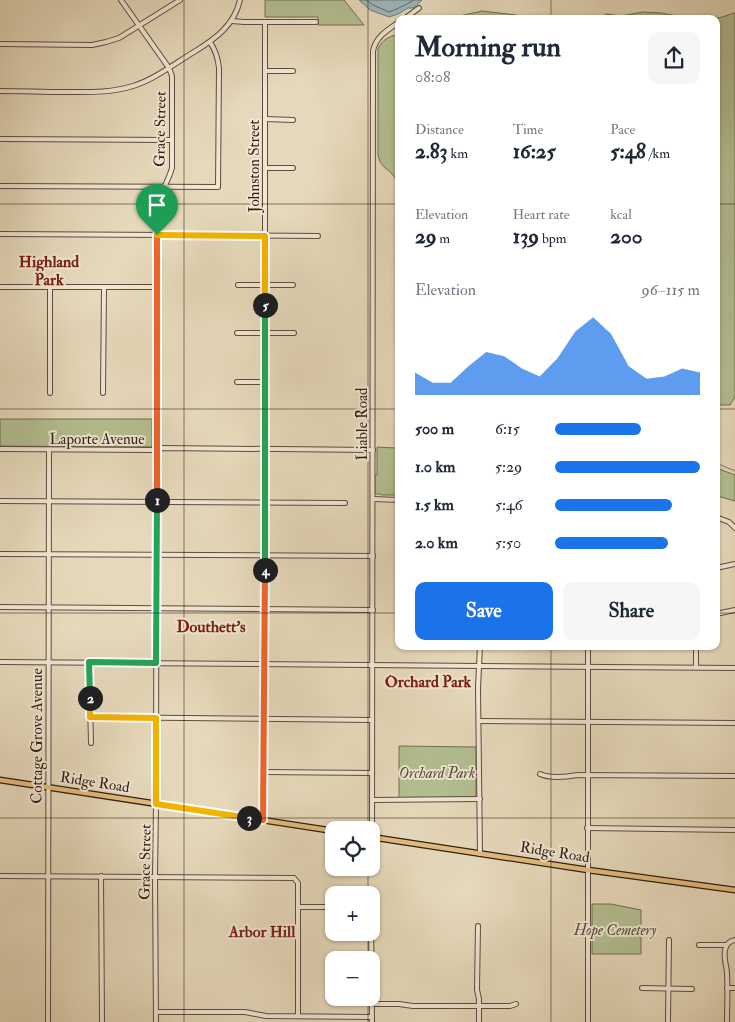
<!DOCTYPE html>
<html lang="en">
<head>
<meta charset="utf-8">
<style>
	:root { --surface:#fff; --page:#f6f6f7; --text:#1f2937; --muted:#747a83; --accent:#1a73e8 }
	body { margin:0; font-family:"IM FELL Double Pica",serif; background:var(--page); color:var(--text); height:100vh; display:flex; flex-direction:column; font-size:19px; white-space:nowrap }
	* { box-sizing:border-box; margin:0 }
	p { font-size:16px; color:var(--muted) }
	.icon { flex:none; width:28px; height:28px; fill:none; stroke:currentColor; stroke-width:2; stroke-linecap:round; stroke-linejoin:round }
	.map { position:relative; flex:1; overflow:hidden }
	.details { position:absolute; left:395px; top:15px; width:325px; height:635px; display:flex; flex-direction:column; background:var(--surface); border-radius:10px; box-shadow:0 1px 4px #0004 }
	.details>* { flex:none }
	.controls { position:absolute; left:325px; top:821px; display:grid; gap:10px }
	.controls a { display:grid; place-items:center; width:55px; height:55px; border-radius:10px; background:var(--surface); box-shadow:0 1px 4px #0004; font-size:25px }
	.pin { position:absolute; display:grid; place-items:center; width:42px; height:42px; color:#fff; margin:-51px -21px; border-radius:50% 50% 50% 0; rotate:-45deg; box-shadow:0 0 5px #0007 }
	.pin .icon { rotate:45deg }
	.km { position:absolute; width:25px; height:25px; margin:-12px; border-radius:50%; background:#222; color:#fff; font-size:14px; line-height:25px; text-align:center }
	.round { display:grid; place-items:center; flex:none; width:52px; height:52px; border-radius:10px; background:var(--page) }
	.overview { display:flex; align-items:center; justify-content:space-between; height:85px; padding:0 20px }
	h1 { font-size:28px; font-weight:800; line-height:38px }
	.figures { display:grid; grid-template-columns:repeat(3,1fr); gap:8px; height:85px; padding:5px 20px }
	.figures div { display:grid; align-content:center }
	.figures b { font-size:21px; font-weight:800 }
	.figures small { font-size:14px; font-weight:400 }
	.figures p { font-size:14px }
	.chart { height:140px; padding:10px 20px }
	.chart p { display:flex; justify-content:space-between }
	.chart svg { width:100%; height:90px; margin-top:5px; fill:var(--accent); opacity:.7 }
	.cta { display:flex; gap:10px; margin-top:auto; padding:10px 20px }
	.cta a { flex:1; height:58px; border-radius:10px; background:var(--accent); color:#fff; font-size:20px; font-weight:800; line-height:58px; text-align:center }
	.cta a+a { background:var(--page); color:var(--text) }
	ul { padding:0 20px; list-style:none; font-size:16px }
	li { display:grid; grid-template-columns:80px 60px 1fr; align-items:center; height:38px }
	li i { height:12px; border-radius:6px; background:var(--accent) }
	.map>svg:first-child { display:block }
	.green { fill:#b3bf91; stroke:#726e52 }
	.water { fill:#9cb7bc; stroke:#717a78 }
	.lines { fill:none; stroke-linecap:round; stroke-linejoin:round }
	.shore { stroke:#666a68; stroke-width:1 }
	.stream { stroke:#717a78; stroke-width:1 }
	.minor-casing { stroke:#5e4d3d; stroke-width:6 }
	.major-casing { stroke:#301e13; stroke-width:7 }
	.minor { stroke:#efe6d3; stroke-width:4 }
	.major { stroke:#e3bc7e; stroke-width:4.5 }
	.split-1-casing { stroke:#fff; stroke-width:10 }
	.split-2-casing { stroke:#fff; stroke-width:10 }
	.split-3-casing { stroke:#fff; stroke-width:10 }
	.split-4-casing { stroke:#fff; stroke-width:10 }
	.split-5-casing { stroke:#fff; stroke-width:10 }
	.split-6-casing { stroke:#fff; stroke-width:10 }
	.split-1 { stroke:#f0652b; stroke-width:6 }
	.split-2 { stroke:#22a559; stroke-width:6 }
	.split-3 { stroke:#f5b400; stroke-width:6 }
	.split-4 { stroke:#f0652b; stroke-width:6 }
	.split-5 { stroke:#22a559; stroke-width:6 }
	.split-6 { stroke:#f5b400; stroke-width:6 }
	.grid { fill:none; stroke:#301e13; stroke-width:1; stroke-opacity:0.55 }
	.labels { text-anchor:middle; stroke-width:4; stroke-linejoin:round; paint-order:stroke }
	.street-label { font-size:15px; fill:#301e13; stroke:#efe6d3 }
	.park-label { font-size:15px; font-style:italic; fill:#574e39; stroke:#efe6d3 }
	.neighbourhood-label { font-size:16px; font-weight:bold; fill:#7a1f14; stroke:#efe6d3 }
</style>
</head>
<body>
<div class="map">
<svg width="735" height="1022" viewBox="0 0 735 1022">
	<rect width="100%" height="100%" fill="#e6d9bb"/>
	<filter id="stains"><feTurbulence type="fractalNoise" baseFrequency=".004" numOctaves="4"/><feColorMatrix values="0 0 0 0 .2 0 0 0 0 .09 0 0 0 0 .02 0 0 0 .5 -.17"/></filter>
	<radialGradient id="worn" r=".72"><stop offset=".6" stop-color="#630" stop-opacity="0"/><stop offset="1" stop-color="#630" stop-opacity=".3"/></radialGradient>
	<!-- green -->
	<g class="green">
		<polygon points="265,0 344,0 364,25 318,25 318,17 265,17"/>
		<polygon points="482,11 516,15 517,19 446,19"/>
		<polygon points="643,12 661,13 693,19 601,19 606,14 621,16"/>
		<polygon points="734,13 735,13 735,397 730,405 716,405 716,19 703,19 710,16 719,18"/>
		<path d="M399,34v153c-2,-4 -3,-8 -6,-12 -8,-9 -12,-7 -15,-20v-106c5,-10 10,-12 21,-15z"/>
		<polygon points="0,419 152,419 152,447 0,446"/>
		<polygon points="377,447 395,448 399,447 399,495 382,495 380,494 375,494 375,475 377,475"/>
		<polygon points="716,468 735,475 735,501 721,497 716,497"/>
		<polygon points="399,746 476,747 476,798 399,799"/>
		<polygon points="592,904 611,904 641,910 641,954 592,954"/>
	</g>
	<!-- water -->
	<polygon class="water" points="359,0 422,0 413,8 408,8 398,14 389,17 370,10"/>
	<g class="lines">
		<!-- shore -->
		<path class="shore" d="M366,0l7,5 16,7c4,-1 23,-10 25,-12"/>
		<!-- stream -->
		<polyline class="stream" points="716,463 735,471"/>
		<defs>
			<g id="minor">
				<path d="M121,0l48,68 3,8v92c-4,14 -12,25 -15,39l-1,597 -1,73 1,145"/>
				<polyline points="404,19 419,8"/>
				<polyline points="232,21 244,22 316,22"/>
				<polyline points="0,44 92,45 106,42 119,38 180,0"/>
				<polyline points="265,71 293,71"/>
				<path d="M0,91c22,0 43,1 65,1 23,0 46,1 68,-6 22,-7 41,-22 61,-34 21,-13 40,-26 46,-52"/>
				<polyline points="265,119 293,120"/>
				<polyline points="0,139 172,140"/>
				<polyline points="265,168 293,168"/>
				<path d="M0,186l218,1 1,-119c-1,-10 -3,-17 -9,-26"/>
				<polyline points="0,234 318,236"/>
				<polyline points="238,285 293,285"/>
				<polyline points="0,287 157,287"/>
				<polyline points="237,333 294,333"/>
				<polyline points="237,382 264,382"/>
				<polyline points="50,393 50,287"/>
				<polyline points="103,393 104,287"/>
				<polyline points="0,449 152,450 162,448 373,450"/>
				<polyline points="373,499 399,500"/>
				<polyline points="0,501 345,503"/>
				<polyline points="716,517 729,522 735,528"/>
				<polyline points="0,554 373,556"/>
				<polyline points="716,568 735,564"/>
				<polyline points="0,607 373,610"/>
				<polyline points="716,614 735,610"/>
				<polyline points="480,646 478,688 480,854"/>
				<polyline points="0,662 735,668"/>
				<polyline points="89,662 91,743"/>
				<polyline points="696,667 696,646"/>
				<polyline points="90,717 372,720"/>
				<polyline points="479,721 735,723"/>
				<polyline points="264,772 372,773"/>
				<path d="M540,774c11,5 26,3 38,1l157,1"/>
				<polyline points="372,800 480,799"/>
				<polyline points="263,821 265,664 265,22"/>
				<polyline points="587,828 735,830"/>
				<path d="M372,837l1,-786c3,-15 15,-21 26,-29"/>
				<polyline points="0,876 294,878 298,883 298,1016"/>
				<polyline points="101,876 102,1022"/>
				<polyline points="298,907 334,907"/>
				<polyline points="371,910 372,1022"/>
				<polyline points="478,926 477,990 479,999 479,1022"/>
				<polyline points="699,945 727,945"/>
				<polyline points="642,988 692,989"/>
				<polyline points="727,988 735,988"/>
				<polyline points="372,1004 399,1004 413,1006 510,1006 516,1004"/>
				<polyline points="156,1012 245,1012 266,1016 372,1017"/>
				<polyline points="48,1022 49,450"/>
				<polyline points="588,1022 588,646"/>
				<polyline points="668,1022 669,940"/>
				<path d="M727,1022c0,-16 1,-32 0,-48 0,-8 -5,-19 -1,-27 1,-4 5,-6 9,-7"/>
			</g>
			<g id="major">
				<polyline points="0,780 334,831"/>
				<polyline points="371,837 588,870 735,890"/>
			</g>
		</defs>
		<!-- minor casing -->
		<use href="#minor" class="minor-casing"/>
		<!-- major casing -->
		<use href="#major" class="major-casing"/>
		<!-- minor -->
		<use href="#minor" class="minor"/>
		<!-- major -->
		<use href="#major" class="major"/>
	</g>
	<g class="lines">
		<defs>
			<polyline id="split-1" points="157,500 157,235"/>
			<polyline id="split-2" points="90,698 89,662 156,663 157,500"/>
			<polyline id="split-3" points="90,698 90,717 156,718 156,804 249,818"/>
			<polyline id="split-4" points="249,818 263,820 265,570"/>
			<polyline id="split-5" points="265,570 265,305"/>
			<polyline id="split-6" points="157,235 265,236 265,305"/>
		</defs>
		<!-- split-1 casing -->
		<use href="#split-1" class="split-1-casing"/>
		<!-- split-2 casing -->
		<use href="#split-2" class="split-2-casing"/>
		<!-- split-3 casing -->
		<use href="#split-3" class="split-3-casing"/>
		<!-- split-4 casing -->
		<use href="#split-4" class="split-4-casing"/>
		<!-- split-5 casing -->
		<use href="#split-5" class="split-5-casing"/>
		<!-- split-6 casing -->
		<use href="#split-6" class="split-6-casing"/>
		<!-- split-1 -->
		<use href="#split-1" class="split-1"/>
		<!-- split-2 -->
		<use href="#split-2" class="split-2"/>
		<!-- split-3 -->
		<use href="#split-3" class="split-3"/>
		<!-- split-4 -->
		<use href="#split-4" class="split-4"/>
		<!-- split-5 -->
		<use href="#split-5" class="split-5"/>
		<!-- split-6 -->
		<use href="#split-6" class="split-6"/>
	</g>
	<!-- grid -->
	<path class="grid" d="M184,0v1022M368,0v830M551,0v19M0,204h399M716,204h19M0,409h399M716,409h19M0,613h399M716,613h19M551,646v376M0,818h735M368,868v27M368,932v28M368,998v24"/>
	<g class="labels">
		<!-- street labels -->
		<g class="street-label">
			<text transform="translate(160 129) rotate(-89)" y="5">Grace Street</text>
			<text transform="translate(254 166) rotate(-90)" y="5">Johnston Street</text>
			<text transform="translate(362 424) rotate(-90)" y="5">Liable Road</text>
			<text x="97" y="444">Laporte Avenue</text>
			<text transform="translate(37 736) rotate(-90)" y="5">Cottage Grove Avenue</text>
			<text transform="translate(95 782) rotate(9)" y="5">Ridge Road</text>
			<text transform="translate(555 852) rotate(9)" y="5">Ridge Road</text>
			<text transform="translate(145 862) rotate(-89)" y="5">Grace Street</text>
		</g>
		<!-- park labels -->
		<g class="park-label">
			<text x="437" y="778">Orchard Park</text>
			<text x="615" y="935">Hope Cemetery</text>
		</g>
		<!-- neighbourhood labels -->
		<g class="neighbourhood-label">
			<text x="49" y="267">Highland<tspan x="49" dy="18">Park</tspan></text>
			<text x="211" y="632">Douthett's</text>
			<text x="428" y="687">Orchard Park</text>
			<text x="262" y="937">Arbor Hill</text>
		</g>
	</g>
	<rect width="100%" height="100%" filter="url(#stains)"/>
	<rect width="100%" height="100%" fill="url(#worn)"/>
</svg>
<div class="controls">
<a><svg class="icon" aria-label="locate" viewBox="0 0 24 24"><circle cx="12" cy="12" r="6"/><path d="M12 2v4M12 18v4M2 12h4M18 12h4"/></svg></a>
<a>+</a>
<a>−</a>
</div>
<div class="pin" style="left:157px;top:235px;background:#1e9e55"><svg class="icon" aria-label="arrive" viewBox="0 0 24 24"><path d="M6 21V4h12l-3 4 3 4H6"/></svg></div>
<b class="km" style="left:157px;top:500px">1</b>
<b class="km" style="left:90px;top:698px">2</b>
<b class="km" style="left:249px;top:818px">3</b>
<b class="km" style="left:265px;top:570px">4</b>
<b class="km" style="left:265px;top:305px">5</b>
<section class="details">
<div class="overview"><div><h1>Morning run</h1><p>08:08</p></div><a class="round"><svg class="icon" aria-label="share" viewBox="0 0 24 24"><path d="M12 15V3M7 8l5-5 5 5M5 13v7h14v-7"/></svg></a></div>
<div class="figures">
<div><p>Distance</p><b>2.83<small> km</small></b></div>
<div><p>Time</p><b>16:25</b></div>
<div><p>Pace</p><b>5:48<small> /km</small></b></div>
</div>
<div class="figures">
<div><p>Elevation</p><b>29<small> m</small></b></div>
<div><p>Heart rate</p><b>139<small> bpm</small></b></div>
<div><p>kcal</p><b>200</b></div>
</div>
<div class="chart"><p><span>Elevation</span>96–115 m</p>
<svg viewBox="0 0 160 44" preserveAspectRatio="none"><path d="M0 44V33L10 38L20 38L30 30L40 23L50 25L60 31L70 35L80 26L90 13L100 6L110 14L120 30L130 36L140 35L150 31L160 33V44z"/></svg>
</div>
<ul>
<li><b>500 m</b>6:15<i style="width:59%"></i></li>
<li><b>1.0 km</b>5:29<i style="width:100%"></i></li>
<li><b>1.5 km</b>5:46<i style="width:81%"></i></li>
<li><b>2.0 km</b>5:50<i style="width:78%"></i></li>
</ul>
<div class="cta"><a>Save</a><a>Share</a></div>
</section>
</div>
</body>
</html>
